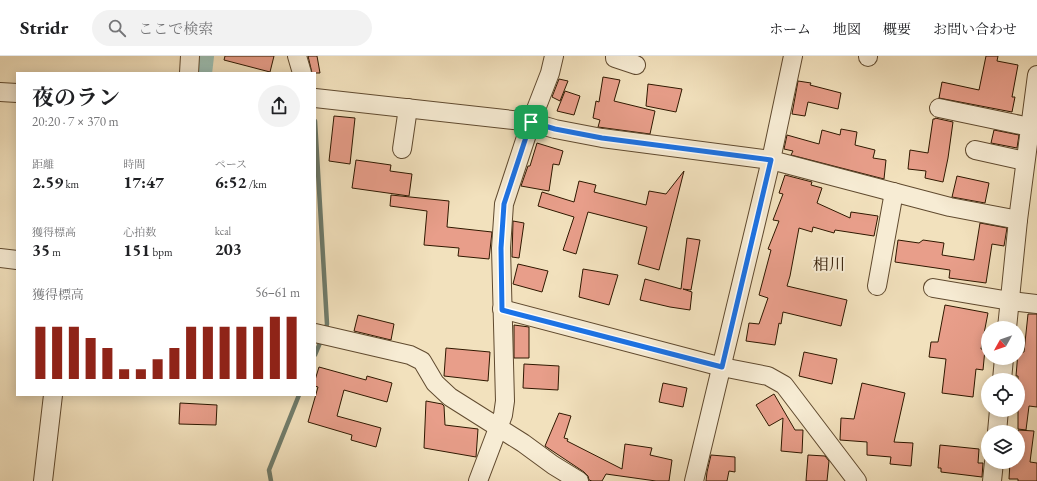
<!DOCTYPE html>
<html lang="ja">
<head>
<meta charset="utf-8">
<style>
	:root { --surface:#fff; --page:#f2f2f2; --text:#202124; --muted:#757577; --line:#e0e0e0; --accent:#8f2418 }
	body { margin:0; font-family:"EB Garamond","Noto Serif JP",serif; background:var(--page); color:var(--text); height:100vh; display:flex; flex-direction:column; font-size:15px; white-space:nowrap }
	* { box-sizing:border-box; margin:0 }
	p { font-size:13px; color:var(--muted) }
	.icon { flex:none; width:22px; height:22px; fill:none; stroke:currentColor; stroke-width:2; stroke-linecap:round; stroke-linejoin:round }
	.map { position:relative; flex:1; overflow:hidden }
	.sheet { position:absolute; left:16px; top:16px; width:300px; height:324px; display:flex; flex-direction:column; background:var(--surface); border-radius:0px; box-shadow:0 2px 10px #0003 }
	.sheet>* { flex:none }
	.needle { width:26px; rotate:230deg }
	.buttons { position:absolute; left:981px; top:265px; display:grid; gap:8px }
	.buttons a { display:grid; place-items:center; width:44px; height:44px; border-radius:50%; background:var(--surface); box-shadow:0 2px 10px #0003; font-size:20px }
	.pin { position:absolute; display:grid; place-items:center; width:34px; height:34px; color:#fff; margin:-17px; border-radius:8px; box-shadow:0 2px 6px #0006 }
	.round { display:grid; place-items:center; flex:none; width:42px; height:42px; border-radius:21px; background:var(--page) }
	.headline { display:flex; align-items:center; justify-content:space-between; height:68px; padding:0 16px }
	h1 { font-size:22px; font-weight:700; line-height:30px }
	.metrics { display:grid; grid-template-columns:repeat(3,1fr); gap:6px; height:68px; padding:4px 16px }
	.metrics div { display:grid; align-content:center }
	.metrics b { font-size:17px; font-weight:700 }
	.metrics small { font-size:11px; font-weight:400 }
	.metrics p { font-size:11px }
	.chart { height:112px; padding:8px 16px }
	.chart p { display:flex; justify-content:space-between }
	.chart svg { width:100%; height:72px; margin-top:4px; stroke:var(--accent); stroke-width:6 }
	header { display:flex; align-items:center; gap:24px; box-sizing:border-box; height:56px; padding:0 20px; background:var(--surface); border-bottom:1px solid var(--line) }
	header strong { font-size:19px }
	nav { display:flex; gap:22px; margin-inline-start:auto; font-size:14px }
	.search { width:280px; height:36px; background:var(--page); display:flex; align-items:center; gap:10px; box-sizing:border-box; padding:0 14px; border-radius:22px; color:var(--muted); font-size:15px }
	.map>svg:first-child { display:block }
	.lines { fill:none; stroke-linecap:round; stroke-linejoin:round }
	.stream { stroke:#707c6b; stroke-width:4.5 }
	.river { stroke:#9bbeb2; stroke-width:28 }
	.building { fill:#e89e8a; stroke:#2f1800 }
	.minor-casing { stroke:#604a2f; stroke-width:20 }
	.minor { stroke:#f7ecd4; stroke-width:18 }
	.route-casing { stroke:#fff; stroke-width:8 }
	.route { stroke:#1a73e8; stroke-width:5 }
	.labels { text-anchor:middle; stroke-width:4; stroke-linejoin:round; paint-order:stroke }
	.quarter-label { font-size:16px; fill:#2f1800; stroke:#f7ecd4 }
</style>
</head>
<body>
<header>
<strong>Stridr</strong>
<div class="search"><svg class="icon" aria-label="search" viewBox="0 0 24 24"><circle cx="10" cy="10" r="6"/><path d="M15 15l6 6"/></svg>ここで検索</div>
<nav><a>ホーム</a><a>地図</a><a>概要</a><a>お問い合わせ</a></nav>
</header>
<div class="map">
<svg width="1037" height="425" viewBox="0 0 1037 425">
	<rect width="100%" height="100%" fill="#f2e1bd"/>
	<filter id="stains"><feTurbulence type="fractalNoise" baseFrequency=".005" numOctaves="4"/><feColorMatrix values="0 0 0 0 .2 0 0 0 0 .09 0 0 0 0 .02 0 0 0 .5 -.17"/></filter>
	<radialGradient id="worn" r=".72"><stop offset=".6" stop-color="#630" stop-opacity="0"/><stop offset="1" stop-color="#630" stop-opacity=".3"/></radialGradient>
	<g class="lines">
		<!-- stream -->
		<g class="stream">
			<polyline points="315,65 327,268 325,275"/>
			<polyline points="315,299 322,282"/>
			<polyline points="271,425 269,414 299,339"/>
		</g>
		<!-- river -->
		<polyline class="river" points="198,17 200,0"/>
	</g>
	<!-- building -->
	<g class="building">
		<polygon points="225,0 274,0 270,16 224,4"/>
		<polygon points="308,0 317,0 320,17 312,17"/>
		<polygon points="986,0 998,0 997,5 1018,9 1012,41 1015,41 1012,56 939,42 942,26 979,34"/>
		<polygon points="603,21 620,24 614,45 655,55 650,78 598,71 600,64 593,62 596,45 599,46"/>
		<polygon points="559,23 568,25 560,45 552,41"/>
		<polygon points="798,25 811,27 810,29 841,37 838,53 808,46 805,60 792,58"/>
		<polygon points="648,28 682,33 676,56 646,50"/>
		<polygon points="565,35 580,40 574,59 557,55"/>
		<polygon points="334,60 355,62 350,108 329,105"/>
		<polygon points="935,62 953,66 948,102 943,126 925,122 926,115 908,113 910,94 928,97 933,63 935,63"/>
		<polygon points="841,73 857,76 855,89 875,94 873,102 886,104 884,123 791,99 793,95 784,93 787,79 819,88 822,74 840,79"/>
		<polygon points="994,74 1019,79 1017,92 991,87"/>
		<polygon points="537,87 563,95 559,109 553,108 549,135 521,130 528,110 530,110"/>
		<polygon points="356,104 391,109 390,115 412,118 409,140 352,132"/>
		<polygon points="684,115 659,214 638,208 647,171 588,156 576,198 563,194 574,161 538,150 542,136 574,146 579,125 596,129 594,136 646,149 649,135 666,138"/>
		<polygon points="785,119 812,126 811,129 822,132 817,147 850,162 851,156 878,160 874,180 835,174 834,177 813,171 812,176 799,172 790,220 787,230 847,244 841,270 783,256 781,268 779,267 775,289 746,285 749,267 759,268 768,242 759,239 771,194 768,193 779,165 773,164 783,138 779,137"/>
		<polygon points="957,120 989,127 985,147 952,141"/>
		<polygon points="391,139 449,145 447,171 492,176 489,203 458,200 459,192 424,189 427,155 390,150"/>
		<polygon points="513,165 524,167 519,202 512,201"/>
		<polygon points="980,167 1007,172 1004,190 992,188 986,227 949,222 950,214 895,206 898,184 919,187 923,184 944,187 942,199 974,204"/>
		<polygon points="687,182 700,184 691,234 683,233 692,236 690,254 670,251 640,244 645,223 681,233"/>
		<polygon points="518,208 548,215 542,236 513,228"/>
		<polygon points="583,213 618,219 609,249 579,241"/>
		<polygon points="945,249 988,257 981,293 985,293 983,314 976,313 973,341 942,337 946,303 929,301 931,286 938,286"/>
		<polygon points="1028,258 1037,258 1037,351 1029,350 1026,374 1018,373 1018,320 1016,320 1018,296 1024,296"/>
		<polygon points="358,259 394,268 391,284 354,275"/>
		<polygon points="514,269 529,271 529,302 514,302"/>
		<polygon points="446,292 490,296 488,325 444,320"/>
		<polygon points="804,296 837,303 832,328 799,320"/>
		<polygon points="524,308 559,310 558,334 523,332"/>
		<polygon points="319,311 366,324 367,320 392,327 387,346 344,334 337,360 381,372 376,391 351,384 352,379 308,366 318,331 315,330 315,324"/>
		<polygon points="663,327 687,332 683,351 659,346"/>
		<polygon points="862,327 905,337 894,386 913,387 911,410 890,408 891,401 867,399 867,386 840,384 841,362 854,363"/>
		<polygon points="774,338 795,374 803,374 802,397 781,395 783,362 769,370 756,349"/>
		<polygon points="426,345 442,348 444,350 445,369 478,373 476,401 424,392"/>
		<polygon points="180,347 217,349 216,369 179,368"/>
		<polygon points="559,357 571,360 564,382 568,383 567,385 622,413 625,388 652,392 650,399 672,404 669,425 656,425 606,418 602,425 592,425 589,424 588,420 584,416 545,390"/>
		<polygon points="1018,374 1034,375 1030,406 1037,407 1037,425 1018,425 1018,423 1009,423 1010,406 1018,406"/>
		<polygon points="940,389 979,393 978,407 983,407 982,421 941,416 941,412 938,412"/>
		<polygon points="711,399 735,401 735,416 729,415 727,425 706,425 707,416"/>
		<polygon points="808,399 825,400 829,405 827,425 806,425"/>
	</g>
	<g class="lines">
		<defs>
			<g id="minor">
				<polyline points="297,0 302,17"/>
				<polyline points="615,0 615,2 636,9"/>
				<polyline points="868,1 868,0"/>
				<polyline points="189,17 190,0"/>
				<polyline points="0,36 17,37"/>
				<polyline points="315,42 531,66 555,73 602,82 771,104 950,151 1018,164"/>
				<polyline points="939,52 1030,71"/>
				<polyline points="402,93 408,52"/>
				<polyline points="975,94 1025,105"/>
				<polyline points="0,202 17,204"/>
				<polyline points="877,230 894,136"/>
				<polyline points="933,232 1010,245 1037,248"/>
				<polyline points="502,253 722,311 768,320 784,329 857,425"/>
				<polyline points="1007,272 1018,164 1037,19"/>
				<polyline points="315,277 410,299 422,305 435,327 450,341 523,387 553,409 579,425"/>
				<polyline points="1002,324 1004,302"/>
				<polyline points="997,376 999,354"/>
				<polyline points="43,425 53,339"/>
				<polyline points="478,425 503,359 505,345 501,192 504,148 531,66 550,17 554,0"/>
				<polyline points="694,425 771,104 793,0"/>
				<polyline points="992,425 994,406"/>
			</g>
		</defs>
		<!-- minor casing -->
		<use href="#minor" class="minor-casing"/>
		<!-- minor -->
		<use href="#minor" class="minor"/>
	</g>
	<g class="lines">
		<defs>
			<polygon id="route" points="531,66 555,73 602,82 771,104 722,311 502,254 501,192 504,148"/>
		</defs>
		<!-- route casing -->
		<use href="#route" class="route-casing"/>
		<!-- route -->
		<use href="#route" class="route"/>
	</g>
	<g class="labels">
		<!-- quarter labels -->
		<g class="quarter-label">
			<text x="829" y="214">相川</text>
		</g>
	</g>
	<rect width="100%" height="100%" filter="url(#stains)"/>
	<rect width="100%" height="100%" fill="url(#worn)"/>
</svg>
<div class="buttons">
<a><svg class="needle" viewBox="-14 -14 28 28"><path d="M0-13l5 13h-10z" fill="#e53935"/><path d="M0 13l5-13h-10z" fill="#757577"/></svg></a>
<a><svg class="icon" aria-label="locate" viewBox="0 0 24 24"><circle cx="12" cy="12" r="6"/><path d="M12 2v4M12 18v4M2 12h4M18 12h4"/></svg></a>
<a><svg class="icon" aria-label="layers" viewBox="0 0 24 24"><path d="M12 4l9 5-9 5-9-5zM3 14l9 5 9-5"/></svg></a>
</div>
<div class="pin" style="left:531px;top:66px;background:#1e9e55"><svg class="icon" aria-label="arrive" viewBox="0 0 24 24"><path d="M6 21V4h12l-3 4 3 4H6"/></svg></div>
<section class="sheet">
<div class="headline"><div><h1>夜のラン</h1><p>20:20 · 7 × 370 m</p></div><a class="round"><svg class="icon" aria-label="share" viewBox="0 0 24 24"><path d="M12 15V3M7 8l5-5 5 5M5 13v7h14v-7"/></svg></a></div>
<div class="metrics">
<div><p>距離</p><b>2.59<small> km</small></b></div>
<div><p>時間</p><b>17:47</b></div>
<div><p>ペース</p><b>6:52<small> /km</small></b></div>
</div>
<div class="metrics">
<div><p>獲得標高</p><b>35<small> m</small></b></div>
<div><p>心拍数</p><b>151<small> bpm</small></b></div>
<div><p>kcal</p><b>203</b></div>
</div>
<div class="chart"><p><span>獲得標高</span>56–61 m</p>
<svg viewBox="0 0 160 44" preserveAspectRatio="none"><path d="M5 44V12M15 44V12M25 44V12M35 44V19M45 44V25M55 44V38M65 44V38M75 44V32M85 44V25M95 44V12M105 44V12M115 44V12M125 44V12M135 44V12M145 44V6M155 44V6"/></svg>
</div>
</section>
</div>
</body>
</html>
